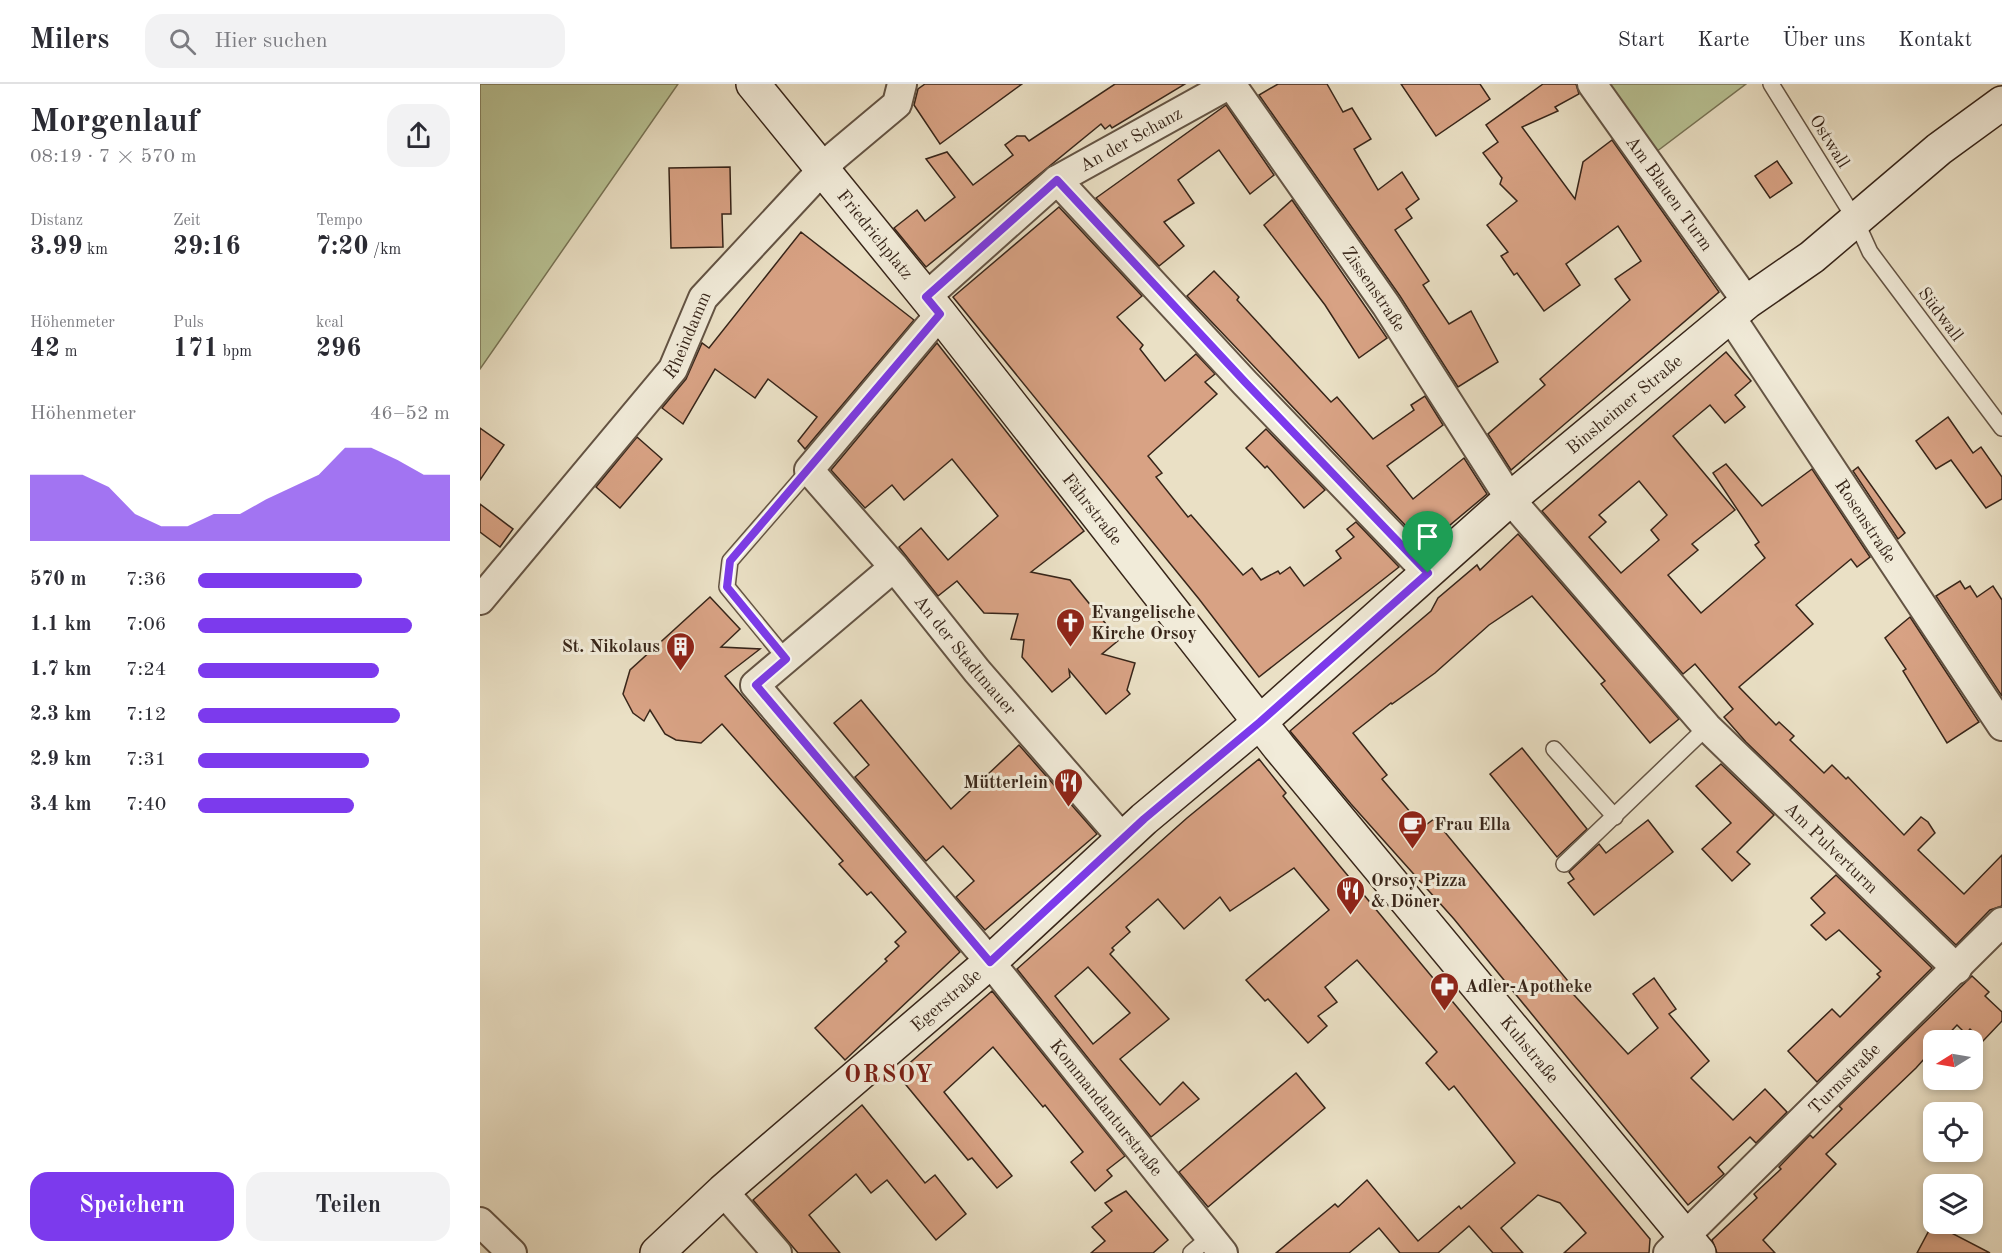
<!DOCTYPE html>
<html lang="de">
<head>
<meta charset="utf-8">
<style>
	:root { --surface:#fff; --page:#f2f2f3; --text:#2b2b33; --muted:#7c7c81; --line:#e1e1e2; --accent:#7c3aed }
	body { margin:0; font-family:"Old Standard TT",serif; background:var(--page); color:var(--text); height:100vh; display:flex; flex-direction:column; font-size:22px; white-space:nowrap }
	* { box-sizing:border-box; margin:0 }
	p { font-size:20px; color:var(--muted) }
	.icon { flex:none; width:33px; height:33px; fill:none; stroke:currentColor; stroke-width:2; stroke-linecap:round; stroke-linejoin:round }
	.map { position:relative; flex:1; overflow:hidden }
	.drawer { display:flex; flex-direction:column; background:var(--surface); width:480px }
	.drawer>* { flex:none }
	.needle { width:39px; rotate:259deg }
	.tools { position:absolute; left:1443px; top:946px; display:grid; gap:12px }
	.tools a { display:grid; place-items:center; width:60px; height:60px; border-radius:12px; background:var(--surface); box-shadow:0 3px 9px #0003; font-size:30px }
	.pin { position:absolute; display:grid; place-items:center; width:51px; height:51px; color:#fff; margin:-62px -26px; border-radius:50% 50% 50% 0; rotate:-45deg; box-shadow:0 0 6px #0007 }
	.pin .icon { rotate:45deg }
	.round { display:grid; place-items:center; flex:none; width:63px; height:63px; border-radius:18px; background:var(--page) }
	.head { display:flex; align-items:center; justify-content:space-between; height:102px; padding:0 30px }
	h1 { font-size:33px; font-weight:700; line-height:45px }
	.figures { display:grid; grid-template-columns:repeat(3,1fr); gap:9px; height:102px; padding:6px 30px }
	.figures div { display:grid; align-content:center }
	.figures b { font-size:26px; font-weight:700 }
	.figures small { font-size:16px; font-weight:400 }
	.figures p { font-size:16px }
	.chart { height:168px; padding:12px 30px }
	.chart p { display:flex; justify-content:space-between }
	.chart svg { width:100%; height:108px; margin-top:6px; fill:var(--accent); opacity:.7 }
	.action { display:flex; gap:12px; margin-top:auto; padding:12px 30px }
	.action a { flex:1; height:69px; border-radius:18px; background:var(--accent); color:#fff; font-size:24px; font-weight:700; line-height:69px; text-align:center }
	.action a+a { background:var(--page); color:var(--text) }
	ul { padding:0 30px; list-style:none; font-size:20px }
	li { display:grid; grid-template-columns:96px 72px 1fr; align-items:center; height:45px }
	li i { height:15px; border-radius:8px; background:var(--accent) }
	header { display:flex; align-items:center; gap:36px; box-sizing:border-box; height:84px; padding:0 30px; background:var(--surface); border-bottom:2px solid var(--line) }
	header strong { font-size:28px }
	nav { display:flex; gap:33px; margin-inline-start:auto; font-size:21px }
	.search { width:420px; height:54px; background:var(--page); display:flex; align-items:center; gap:15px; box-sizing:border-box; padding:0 21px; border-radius:18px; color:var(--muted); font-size:22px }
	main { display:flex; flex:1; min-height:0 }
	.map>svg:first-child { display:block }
	.green { fill:#b8c294; stroke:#787456; stroke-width:1.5 }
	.building { fill:#d8a284; stroke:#372519; stroke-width:1.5; fill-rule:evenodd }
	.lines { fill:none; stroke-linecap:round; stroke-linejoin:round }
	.lane-casing { stroke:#645444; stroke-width:18 }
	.street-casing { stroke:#645444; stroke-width:32 }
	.secondary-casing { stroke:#372519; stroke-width:36 }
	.lane { stroke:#f1ebd9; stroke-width:15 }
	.street { stroke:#f1ebd9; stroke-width:28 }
	.secondary { stroke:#f1ebd9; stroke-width:33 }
	.route-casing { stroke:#fff; stroke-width:12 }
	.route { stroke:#7c3aed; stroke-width:8 }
	.labels { text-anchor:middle; stroke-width:6; stroke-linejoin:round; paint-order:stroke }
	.street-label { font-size:18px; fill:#372519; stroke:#f1ebd9 }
	.poi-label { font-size:18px; font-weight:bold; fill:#372519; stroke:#f1ebd9; text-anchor:start }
	.district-label { font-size:24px; font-weight:bold; letter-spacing:1.5px; fill:#7a1f14; stroke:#f1ebd9 }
</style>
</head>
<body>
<header>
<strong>Milers</strong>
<div class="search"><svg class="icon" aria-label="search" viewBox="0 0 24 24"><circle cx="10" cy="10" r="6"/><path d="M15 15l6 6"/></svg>Hier suchen</div>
<nav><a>Start</a><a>Karte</a><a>Über uns</a><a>Kontakt</a></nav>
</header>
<main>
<section class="drawer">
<div class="head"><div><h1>Morgenlauf</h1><p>08:19 · 7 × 570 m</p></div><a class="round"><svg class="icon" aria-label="share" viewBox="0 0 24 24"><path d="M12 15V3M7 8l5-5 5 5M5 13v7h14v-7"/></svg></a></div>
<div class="figures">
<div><p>Distanz</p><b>3.99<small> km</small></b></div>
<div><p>Zeit</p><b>29:16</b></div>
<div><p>Tempo</p><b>7:20<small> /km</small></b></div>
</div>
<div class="figures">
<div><p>Höhenmeter</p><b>42<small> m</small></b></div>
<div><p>Puls</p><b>171<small> bpm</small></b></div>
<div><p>kcal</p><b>296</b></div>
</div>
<div class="chart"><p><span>Höhenmeter</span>46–52 m</p>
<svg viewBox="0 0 160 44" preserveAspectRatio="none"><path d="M0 44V17L10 17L20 17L30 22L40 33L50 38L60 38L70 33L80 33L90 27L100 22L110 17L120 6L130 6L140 11L150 17L160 17V44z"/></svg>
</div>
<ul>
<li><b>570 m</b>7:36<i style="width:65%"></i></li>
<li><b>1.1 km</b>7:06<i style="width:85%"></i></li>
<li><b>1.7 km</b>7:24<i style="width:72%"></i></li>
<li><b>2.3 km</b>7:12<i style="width:80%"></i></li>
<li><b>2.9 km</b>7:31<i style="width:68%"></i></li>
<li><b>3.4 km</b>7:40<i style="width:62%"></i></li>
</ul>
<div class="action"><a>Speichern</a><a>Teilen</a></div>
</section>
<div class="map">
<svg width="1522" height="1169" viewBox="0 0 1522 1169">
	<rect width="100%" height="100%" fill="#eae0c5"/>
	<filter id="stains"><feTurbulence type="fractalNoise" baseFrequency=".00333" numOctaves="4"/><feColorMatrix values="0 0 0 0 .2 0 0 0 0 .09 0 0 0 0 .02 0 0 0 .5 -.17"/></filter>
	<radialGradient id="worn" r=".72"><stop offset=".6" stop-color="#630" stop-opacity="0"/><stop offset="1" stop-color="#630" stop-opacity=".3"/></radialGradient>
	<!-- green -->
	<g class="green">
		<polygon points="0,0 198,0 0,285"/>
		<polygon points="1121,0 1266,0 1172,71"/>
	</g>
	<!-- building -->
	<g class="building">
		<polygon points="445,0 542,0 460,60 434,21 438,5"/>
		<polygon points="635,0 705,0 632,44 630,41 625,45 621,40 446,183 414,144 437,126 445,137 475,113 446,75 467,68 493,101 533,71 525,61 537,52 545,52 549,57"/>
		<polygon points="798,0 847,0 863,28 872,24 891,55 874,65 898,106 922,88 939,115 926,125 932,134 915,146 949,197 943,201 969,240 991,227 1018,278 978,303 920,212 779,11"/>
		<polygon points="921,0 1000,0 1010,15 956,52"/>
		<polygon points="1063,0 1096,0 1099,10 1075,23 1078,27 1042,43 1095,115 1103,78 1132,56 1239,208 1031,386 1008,350 1065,301 1060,295 1150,216 1135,195 1161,177 1138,142 1086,180 1100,201 1064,227 1037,189 1034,191 1021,172 1028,168 1007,141 1037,117 1020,100 1022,94 1003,69 1018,58 1006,41"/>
		<polygon points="746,21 794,91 770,110 739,66 698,96 714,119 684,138 704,162 679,182 616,114"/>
		<polygon points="1297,77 1312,99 1290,114 1275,92"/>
		<polygon points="250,83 251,130 242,130 243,163 191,164 189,84"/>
		<polygon points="812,116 907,254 879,274 845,221 784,141"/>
		<polygon points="579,123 662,212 637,233 663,261 660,265 685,297 716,270 735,290 725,298 737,310 668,372 682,389 676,393 708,433 711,431 763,491 772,484 781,496 798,487 800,490 810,483 824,502 861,474 856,467 874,453 867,445 876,438 919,483 779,593 719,515 473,213"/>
		<polygon points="321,148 434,236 325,365 318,357 337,333 288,295 275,314 235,285 203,340 182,324 206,295 222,259 229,264"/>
		<polygon points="734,187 759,213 757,216 851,318 857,313 893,355 934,326 931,321 945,312 963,341 907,382 933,415 984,374 1007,410 945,462 707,212"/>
		<polygon points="457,259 604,447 551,488 590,496 639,556 622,570 655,579 647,606 650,610 626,630 589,586 590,593 572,608 542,573 544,556 531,555 538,530 504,529 477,497 458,512 419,463 441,444 468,476 518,432 472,375 424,416 412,401 385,424 351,386"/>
		<path d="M1246,268l25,29 -16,14 10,12 -20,16 -15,-18 -37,31 62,74 -43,34 6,6 -30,25 33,38 64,-55 -10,-13 4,-3 -46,-69 13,-9 36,42 50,-37 58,88 -13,10 -6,-8 -55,46 17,19 -74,63 37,38 3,-3 15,14 -4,4 34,33 8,-8 14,14 2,-2 56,58 17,-18 7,5 7,11 -17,17 46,44 38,-39v51l-12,4 -34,35 -210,-203 -22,-25 9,-8 -38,-45 -12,10 -141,-163zM1159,397l28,34 -16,15 8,10 -38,33 -32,-36 17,-15 -7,-7z"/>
		<polygon points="1468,333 1493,369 1501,363 1522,393 1522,415 1506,424 1471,376 1456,385 1436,357"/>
		<polygon points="0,344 24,361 0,396"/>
		<polygon points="786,345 845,406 824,424 787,382 785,384 766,364"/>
		<polygon points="157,353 182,375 140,424 116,403"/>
		<polygon points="1378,383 1425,449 1418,455 1373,387"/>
		<polygon points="0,420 33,445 20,463 0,448"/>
		<polygon points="1038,450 1199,635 1170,659 1121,600 1125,597 1052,512 1009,541 955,589 912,620 911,619 873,649 907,691 902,695 943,743 954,735 1088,897 1084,900 1148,970 1178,944 1153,910 1174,894 1196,925 1189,930 1229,977 1211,994 1253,1036 1285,1005 1307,1028 1276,1059 1270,1053 1238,1083 1244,1090 1208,1121 974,835 871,720 810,647 951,527 958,514 997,481 1000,486"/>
		<polygon points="1480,497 1485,505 1490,502 1497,513 1513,502 1522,516 1522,612 1456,512"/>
		<polygon points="230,513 260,545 241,563 280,565 245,592 480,868 365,976 335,944 407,877 405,875 419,862 415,858 426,848 391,808 387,811 359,780 363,777 242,640 221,659 196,656 185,650 170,626 164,637 153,629 143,610 150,586"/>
		<polygon points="1430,533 1499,638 1467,659 1423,587 1426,585 1405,554"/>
		<polygon points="381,616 471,725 539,661 617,750 505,846 476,813 494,797 463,762 446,777 375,693 389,681 354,639"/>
		<polygon points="1042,664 1107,745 1077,773 1010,690"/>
		<path d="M779,675l27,34 -3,3 56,69 311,374 -1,14h-85l22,-20 -26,-30 -22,-8 -37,33 22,25h-30l-24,-27 -31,27h-38l-21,-25 -30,25h-73l59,-49 3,3 29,-27 51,61 41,-35 2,3 54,-46 -61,-77 -5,4 -23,-27 11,-11 -80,-92 -32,27 12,15 -19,14 9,10 -19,17 -40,-44 -3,2 -19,-21 83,-70 -35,-42 -64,43 -10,-14 -36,32 -26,-30 -32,28 4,5 -18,16 2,2 -4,4 59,65 -49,40 40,46 23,-23 16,17 -48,38 -134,-168 170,-151zM608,883l42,46 -37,31 -38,-48z"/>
		<polygon points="1241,680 1294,731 1257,768 1270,780 1252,797 1222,765 1251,739 1216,702"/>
		<polygon points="1168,736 1193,768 1114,831 1088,799 1094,795 1089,788 1119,760 1126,769"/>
		<polygon points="1356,791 1452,884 1337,998 1308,967 1352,925 1360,933 1400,893 1397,890 1401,887 1359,846 1346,856 1331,841 1345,829 1331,814"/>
		<polygon points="1492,892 1509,908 1505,912 1522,928 1522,937 1503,957 1490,945 1486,950 1477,941 1462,957 1454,957 1454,964 1436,984 1346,1070 1356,1080 1283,1156 1295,1169 1237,1169 1232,1156 1277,1114 1274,1110 1301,1085 1299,1083 1330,1051 1333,1054 1362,1025 1359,1022"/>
		<polygon points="512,907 645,1072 627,1086 632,1092 615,1107 591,1078 603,1068 565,1021 563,1023 513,963 464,1008 532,1092 517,1104 492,1074 488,1076 417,990"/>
		<polygon points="816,989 845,1024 728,1123 699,1088"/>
		<polygon points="382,1021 445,1099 455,1091 486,1130 456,1156 407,1096 391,1109 376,1090 329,1131 360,1169 318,1169 273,1116"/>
		<polygon points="646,1107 688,1156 673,1169 611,1169 625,1157 612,1143 632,1127 625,1119"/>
		<polygon points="1453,1139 1454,1140 1510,1169 1437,1169"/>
	</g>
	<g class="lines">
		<defs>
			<g id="lane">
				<polyline points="1291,0 1375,135 1390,168 1522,344"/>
				<polyline points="306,575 247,503 250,477 329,386"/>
				<polyline points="1074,665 1135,733"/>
				<polyline points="1084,780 1227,643"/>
				<polyline points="711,1169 730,1153"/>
			</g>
			<g id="street">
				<path id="s1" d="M751,0l155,221 124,194 197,228 250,242"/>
				<path id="s2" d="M1112,0l155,218"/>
				<polyline points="577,96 765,299 948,489"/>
				<path id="s3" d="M446,213l131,-117 173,-96"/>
				<path id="s4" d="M460,230l-131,156 85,97 83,104 146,168"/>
				<path id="s5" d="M1250,232l272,410"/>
				<path id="s6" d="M414,483l-139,118 235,277 233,291"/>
				<path id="s7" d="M0,516l193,-231 30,-71 132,-142 62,-52 5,-20"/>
				<polyline points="243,1107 297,1169"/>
				<polyline points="0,1138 32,1169"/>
				<path id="s8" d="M1188,1169l334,-331"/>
			</g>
			<g id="secondary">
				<path id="s9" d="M273,0l187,230 339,433 420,506"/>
				<path id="s10" d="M177,1169l66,-62 267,-229 154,-143 116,-97 250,-223 237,-197 65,-45 127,-108 63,-46"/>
			</g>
		</defs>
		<!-- lane casing -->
		<use href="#lane" class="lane-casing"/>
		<!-- street casing -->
		<use href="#street" class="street-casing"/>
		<!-- secondary casing -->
		<use href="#secondary" class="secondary-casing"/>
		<!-- lane -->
		<use href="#lane" class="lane"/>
		<!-- street -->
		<use href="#street" class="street"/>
		<!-- secondary -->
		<use href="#secondary" class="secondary"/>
	</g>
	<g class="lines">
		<defs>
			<polygon id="route" points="577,96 765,298 948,489 780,638 664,735 510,878 276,601 306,575 247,503 250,477 460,230 446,213"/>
		</defs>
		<!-- route casing -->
		<use href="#route" class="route-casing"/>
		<!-- route -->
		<use href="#route" class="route"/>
	</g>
	<!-- icons -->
	<defs>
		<symbol id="church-pin" viewBox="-11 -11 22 30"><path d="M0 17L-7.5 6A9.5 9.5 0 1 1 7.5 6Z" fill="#8f2418" stroke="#f1ebd9"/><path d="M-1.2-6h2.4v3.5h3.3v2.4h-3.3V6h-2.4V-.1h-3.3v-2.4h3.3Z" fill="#fff"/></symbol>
		<symbol id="building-pin" viewBox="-11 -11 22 30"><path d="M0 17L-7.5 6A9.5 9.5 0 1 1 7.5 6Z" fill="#8f2418" stroke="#f1ebd9"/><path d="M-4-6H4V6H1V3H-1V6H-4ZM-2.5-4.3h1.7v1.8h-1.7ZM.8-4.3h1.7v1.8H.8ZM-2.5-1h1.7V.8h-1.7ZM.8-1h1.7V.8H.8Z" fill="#fff"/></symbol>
		<symbol id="restaurant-pin" viewBox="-11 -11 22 30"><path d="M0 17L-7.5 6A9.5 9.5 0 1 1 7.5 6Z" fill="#8f2418" stroke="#f1ebd9"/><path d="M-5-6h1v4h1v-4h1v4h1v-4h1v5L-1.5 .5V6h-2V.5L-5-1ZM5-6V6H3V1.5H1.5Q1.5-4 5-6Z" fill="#fff"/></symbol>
		<symbol id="cafe-pin" viewBox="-11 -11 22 30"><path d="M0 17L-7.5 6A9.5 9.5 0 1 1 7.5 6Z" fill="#8f2418" stroke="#f1ebd9"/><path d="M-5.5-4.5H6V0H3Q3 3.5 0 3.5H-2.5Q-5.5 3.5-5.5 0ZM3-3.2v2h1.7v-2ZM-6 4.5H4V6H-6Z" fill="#fff"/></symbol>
		<symbol id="pharmacy-pin" viewBox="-11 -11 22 30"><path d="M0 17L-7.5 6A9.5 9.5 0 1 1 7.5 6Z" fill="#8f2418" stroke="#f1ebd9"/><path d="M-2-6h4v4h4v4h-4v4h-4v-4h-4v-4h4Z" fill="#fff"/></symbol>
	</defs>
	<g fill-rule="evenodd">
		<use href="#church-pin" x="574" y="522" width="33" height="45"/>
		<use href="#building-pin" x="184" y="546" width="33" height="45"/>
		<use href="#restaurant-pin" x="572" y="682" width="33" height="45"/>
		<use href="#cafe-pin" x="916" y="724" width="33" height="45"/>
		<use href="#restaurant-pin" x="854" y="790" width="33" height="45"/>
		<use href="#pharmacy-pin" x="948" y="886" width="33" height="45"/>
	</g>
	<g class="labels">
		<!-- street labels -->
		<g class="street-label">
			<text dy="6" stroke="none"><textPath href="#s3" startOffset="260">An der Schanz</textPath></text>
			<text transform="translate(1350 57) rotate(58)" y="6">Ostwall</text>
			<text dy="6" stroke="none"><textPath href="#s2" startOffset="134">Am Blauen Turm</textPath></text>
			<text dy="6" stroke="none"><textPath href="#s9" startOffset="194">Friedrichplatz</textPath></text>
			<text dy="6" stroke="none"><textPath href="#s1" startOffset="250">Zissenstraße</textPath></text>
			<text transform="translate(1461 230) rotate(53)" y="6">Südwall</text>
			<text dy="6" stroke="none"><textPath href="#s7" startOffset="338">Rheindamm</textPath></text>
			<text dy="6" stroke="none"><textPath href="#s10" startOffset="1287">Binsheimer Straße</textPath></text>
			<text dy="6" stroke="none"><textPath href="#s9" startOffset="544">Fährstraße</textPath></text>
			<text dy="6" stroke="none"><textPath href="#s5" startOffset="246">Rosenstraße</textPath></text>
			<text dy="6" stroke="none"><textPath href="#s4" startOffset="446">An der Stadtmauer</textPath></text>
			<text dy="6" stroke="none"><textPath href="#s1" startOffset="975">Am Pulverturm</textPath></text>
			<text dy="6" stroke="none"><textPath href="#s10" startOffset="384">Egerstraße</textPath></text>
			<text dy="6" stroke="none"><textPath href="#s9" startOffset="1239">Kuhstraße</textPath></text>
			<text dy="6" stroke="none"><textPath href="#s8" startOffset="248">Turmstraße</textPath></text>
			<text dy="6" stroke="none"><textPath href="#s6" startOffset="732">Kommandanturstraße</textPath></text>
		</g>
		<!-- poi labels -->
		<g class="poi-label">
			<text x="611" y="534">Evangelische<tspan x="611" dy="21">Kirche Orsoy</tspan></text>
			<text x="180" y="568" text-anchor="end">St. Nikolaus</text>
			<text x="568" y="704" text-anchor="end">Mütterlein</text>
			<text x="954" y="746">Frau Ella</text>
			<text x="891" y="802">Orsoy Pizza<tspan x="891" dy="21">&amp; Döner</tspan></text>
			<text x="985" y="908">Adler-Apotheke</text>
		</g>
		<!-- district labels -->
		<g class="district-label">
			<text x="409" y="998">ORSOY</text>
		</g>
	</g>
	<rect width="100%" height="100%" filter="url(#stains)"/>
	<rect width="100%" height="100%" fill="url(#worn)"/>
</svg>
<div class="tools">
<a><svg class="needle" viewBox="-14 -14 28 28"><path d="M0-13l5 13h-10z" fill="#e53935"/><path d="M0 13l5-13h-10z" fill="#7c7c81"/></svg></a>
<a><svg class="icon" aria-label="locate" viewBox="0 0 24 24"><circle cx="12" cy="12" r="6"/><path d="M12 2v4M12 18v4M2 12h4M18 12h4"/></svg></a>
<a><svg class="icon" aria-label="layers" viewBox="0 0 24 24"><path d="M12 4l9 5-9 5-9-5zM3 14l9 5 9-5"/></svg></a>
</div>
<div class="pin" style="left:948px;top:489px;background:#1e9e55"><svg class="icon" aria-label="arrive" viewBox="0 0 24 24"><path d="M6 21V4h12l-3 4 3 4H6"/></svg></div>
</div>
</main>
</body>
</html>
